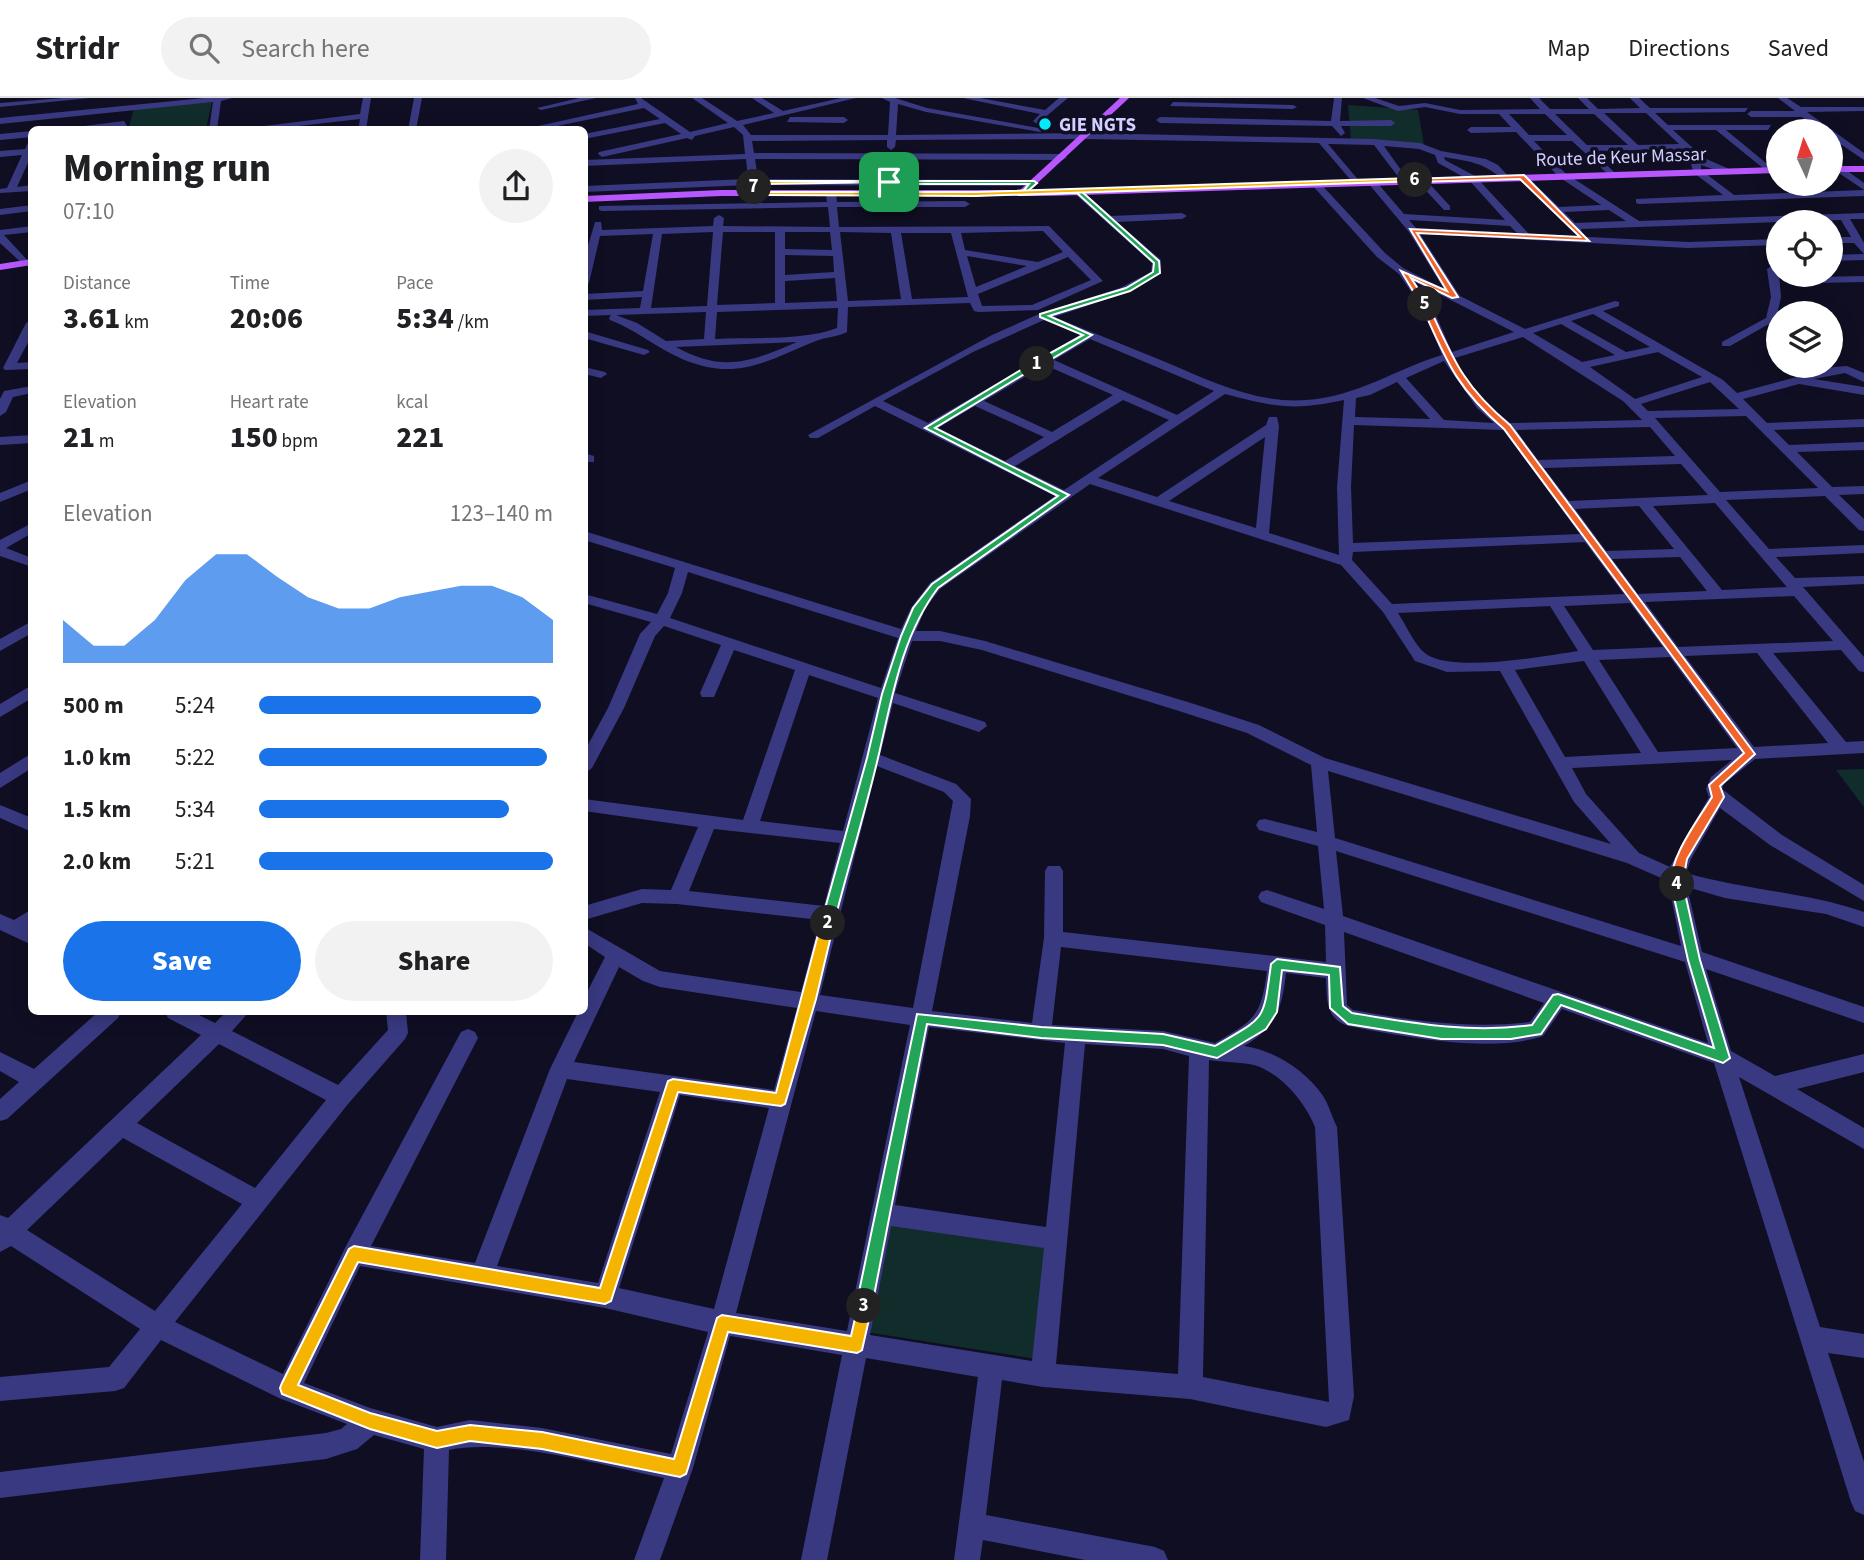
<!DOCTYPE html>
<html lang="en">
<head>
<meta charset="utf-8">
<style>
	:root { --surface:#fff; --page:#f2f2f2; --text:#202124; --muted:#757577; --line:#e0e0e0; --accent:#1a73e8 }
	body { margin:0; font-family:"Source Sans 3",sans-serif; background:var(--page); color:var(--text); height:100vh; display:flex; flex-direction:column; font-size:26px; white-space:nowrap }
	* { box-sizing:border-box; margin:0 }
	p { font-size:23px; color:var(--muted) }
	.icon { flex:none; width:38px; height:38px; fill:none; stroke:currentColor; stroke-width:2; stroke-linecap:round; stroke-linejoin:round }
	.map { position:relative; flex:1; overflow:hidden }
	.details { position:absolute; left:28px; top:28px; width:560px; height:889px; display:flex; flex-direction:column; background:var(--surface); border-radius:10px; box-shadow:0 4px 18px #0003 }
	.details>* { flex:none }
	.needle { width:46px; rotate:356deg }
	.buttons { position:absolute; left:1766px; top:21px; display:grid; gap:14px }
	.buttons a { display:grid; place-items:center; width:77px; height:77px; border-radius:50%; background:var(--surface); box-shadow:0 4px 18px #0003; font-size:35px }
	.pin { position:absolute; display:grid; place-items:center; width:60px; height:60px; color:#fff; margin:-30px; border-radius:14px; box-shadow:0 4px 10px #0006 }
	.km { position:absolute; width:35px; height:35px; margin:-18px; border-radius:50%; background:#222; color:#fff; font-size:19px; line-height:35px; text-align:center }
	.round { display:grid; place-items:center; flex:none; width:74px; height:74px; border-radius:37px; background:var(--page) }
	.summary { display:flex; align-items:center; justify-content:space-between; height:119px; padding:0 35px }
	h1 { font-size:38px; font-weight:800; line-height:52px }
	.figures { display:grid; grid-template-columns:repeat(3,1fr); gap:10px; height:119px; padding:7px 35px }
	.figures div { display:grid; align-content:center }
	.figures b { font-size:30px; font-weight:800 }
	.figures small { font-size:19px; font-weight:400 }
	.figures p { font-size:19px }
	.chart { height:196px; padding:14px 35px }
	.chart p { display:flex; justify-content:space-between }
	.chart svg { width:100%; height:126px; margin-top:7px; fill:var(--accent); opacity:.7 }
	.button { display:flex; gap:14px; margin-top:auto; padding:14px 35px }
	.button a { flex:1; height:80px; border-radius:42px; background:var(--accent); color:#fff; font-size:28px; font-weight:800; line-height:80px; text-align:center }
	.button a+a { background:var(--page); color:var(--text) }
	ul { padding:0 35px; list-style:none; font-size:23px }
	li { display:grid; grid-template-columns:112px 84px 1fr; align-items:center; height:52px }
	li i { height:18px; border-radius:9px; background:var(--accent) }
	header { display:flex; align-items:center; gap:42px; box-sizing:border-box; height:98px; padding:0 35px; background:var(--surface); border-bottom:2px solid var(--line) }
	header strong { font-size:33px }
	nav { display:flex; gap:38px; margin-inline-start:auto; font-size:24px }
	.search { width:490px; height:63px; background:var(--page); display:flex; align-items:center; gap:18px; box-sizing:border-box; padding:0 24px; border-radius:38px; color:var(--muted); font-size:26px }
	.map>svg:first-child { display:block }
	.green { fill:#112d2b }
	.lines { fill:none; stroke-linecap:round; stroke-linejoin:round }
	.minor { fill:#393982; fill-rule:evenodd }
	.major { fill:#b957ff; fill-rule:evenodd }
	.split-1 { fill:#22a559; stroke:#fff; stroke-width:2 }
	.split-2 { fill:#22a559; stroke:#fff; stroke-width:2 }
	.split-3 { fill:#f5b400; stroke:#fff; stroke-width:2 }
	.split-4 { fill:#22a559; stroke:#fff; stroke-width:2 }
	.split-5 { fill:#f0652b; stroke:#fff; stroke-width:2 }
	.split-6 { fill:#f0652b; stroke:#fff; stroke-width:2 }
	.split-7 { fill:#f5b400; stroke:#fff; stroke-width:2 }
	.split-8 { fill:#f5b400; stroke:#fff; stroke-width:2 }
	.poi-dot { fill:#00ecfa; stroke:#100e23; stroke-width:2.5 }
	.labels { text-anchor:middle; stroke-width:7; stroke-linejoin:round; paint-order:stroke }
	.far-poi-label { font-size:19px; font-weight:bold; fill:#d3d0ff; stroke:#100e23; text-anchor:start }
	.far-street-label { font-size:19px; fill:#d3d0ff; stroke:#100e23 }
</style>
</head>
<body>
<header>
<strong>Stridr</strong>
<div class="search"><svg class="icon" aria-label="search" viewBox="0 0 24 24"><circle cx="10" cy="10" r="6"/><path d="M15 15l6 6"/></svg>Search here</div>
<nav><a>Map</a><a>Directions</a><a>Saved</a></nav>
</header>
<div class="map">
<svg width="1864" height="1462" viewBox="0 0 1864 1462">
	<rect width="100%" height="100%" fill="#100e23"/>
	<!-- green -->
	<g class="green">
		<polygon points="212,4 206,31 128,32 134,11"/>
		<polygon points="1348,7 1418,12 1424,47 1351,42"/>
		<polygon points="1864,671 1864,709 1836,672"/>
		<polygon points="886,1126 1053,1150 1043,1262 866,1234"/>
	</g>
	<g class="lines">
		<!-- minor -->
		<g class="minor">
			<polygon points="63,0 90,0 0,9 0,5"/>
			<polygon points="204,0 232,0 221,3 217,32 209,32 213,4 0,26 0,20"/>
			<polygon points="363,0 371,0 366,32 358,32 360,21 264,32 232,32 360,16"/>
			<polygon points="414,0 422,0 416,32 408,32"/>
			<polygon points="579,0 596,0 541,12 537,10"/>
			<path d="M635,0h6l49,34 38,-9 -36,-25h10l35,23 37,-8 -22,-15h10l21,13 58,-13h15l-113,27 8,10h137l2,-33 -8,-4h13l32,10 117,21 -4,3 -114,-20 -28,-8 -2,31 189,-2 288,6 47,4 21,8 45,8 12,6 11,12 -2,2h-6c-16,-17 -35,-18 -57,-22l1,3 30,16 54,58 159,8 90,-3v6l-90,3 -268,-14 40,62 65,33 90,-28 4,1v4l-16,5 120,69 14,13 97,-26 13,-1 17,7v9l-19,-9 -31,6 50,8v8l-65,-11 -56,15 24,24 97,-4v8l-90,3 15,15 75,-3v8l-67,2 35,35 32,-1v8l-25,1 25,24v12l-5,-1 -34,-34 -99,4 43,49 95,-4v8l-88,4 19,21 69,-2v8l-61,3 61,70v15l-5,-1 -18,-21 -68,3 73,89 18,-1v12l-109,6 -31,25 -2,5 60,46 82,50v16l-94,-56 -50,-37 -29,51 -5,14c59,17 120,19 178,39v15l-38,-13 -101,-16 -38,-11 15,65 162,55v16l-158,-54 25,82 44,25 89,-22v18l-67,17 67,39v21l-125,-72 81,250 44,7v24l-36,-5 36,109v53l-9,-4 -4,-9 -137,-439 -152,-54 -19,27c-52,18 -141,0 -195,-10 -23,-8 -21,-27 -22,-48l-40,-5c-4,36 -10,54 -42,73 30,4 62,25 79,50 6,9 9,21 14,31l17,269 -5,24 -23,7 -136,-28 -147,-12 -41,-7 -16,135 169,32 9,4 4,9h-83l-102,-20 -3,20h-26l24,-183 -112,-19 -39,202h-26l41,-205 -112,-19 -37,132 -33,92h-26l30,-82c-59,-12 -158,-40 -215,-28l-3,110h-26l4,-111 -50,-14 -17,14 -31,10 -326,39v-26l326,-39 15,-4 6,-5 -68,-26 -118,-58 -37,48 -9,3 -115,10v-24l109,-10 31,-38 -129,-83 -11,6v-37l8,3 193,-183 -33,-17 -3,-6h28l22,11 11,-11h23l-17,19 106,54 50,-55 -2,-18h20l2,21 -3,6 -57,65 -173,218 108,52 63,-128 115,-214 7,-3 7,3 3,6 -107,208 104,17 75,-194 28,-57h6v-14l21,-41 -21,-14v-16l76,44 141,21 19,-72 -143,-16 -35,-1 -58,17v-14l58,-17 29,1 27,-63 -114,-16v-12l159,21 52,-150 -61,-20 -20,47h-12l-2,-4 21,-48 -57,-19 -9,10 -31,72 -32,60 -8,6v-22l24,-44 32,-74 11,-12 -67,-19v-9l73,20 11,-21 7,-25 -91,-28v-9l317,98 10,-21 19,-25 125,-87 -180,-90 -57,32h-8l-2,-3 184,-100 47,-21 81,-26 31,-16 1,-9 -77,-69v-4h6l30,26 71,-3 5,3 -5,3 -65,3 44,38v13l-33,19 -74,25c37,15 73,29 109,44 45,19 93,43 143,39 50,-3 90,-31 136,-45l-19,-46 -24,-35 -22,-17 -65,-72v-4h6l67,72 18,15 41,21 -35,-57 -41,-49v-4h6l30,35 101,6 -36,-40 -31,-17 -3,-8 -16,-6 -35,-3 24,34 -5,3 -29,-38 -46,-1 32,38 -5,3 -36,-42 -234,-4 -189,1 -1,7 -4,3 -4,-3v-7l-135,1 2,12 309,1 4,3 -4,3 -308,-1 3,20 276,1 5,3 -5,3 -276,-1 2,9 -5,3 -5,-3 -1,-9 -165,7v-6l164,-7 -2,-20 -162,7v-6l161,-6 -2,-19 -9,-8 -39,9 -3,4 -5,-2 -85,19 -4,-3 1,-2 82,-18 -16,-11 -81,16v-5l76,-15 -16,-11 -106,22 -9,-2 109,-24zM1409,122l101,6 7,7 -101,-5zM1415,184l99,50 -62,20 -19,-43zM1593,216l57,33 -24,5 -55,-31zM1044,222l36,15 -152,88 -45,-22 90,-49zM1561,226l54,31 -33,7 -49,-29zM1523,239l100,64 19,19 -132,3c-22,-18 -44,-38 -55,-65zM1090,241l124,52 -37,24 -123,-55zM1658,254l44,25 -67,22 -45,-32zM1444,263l33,47 17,15 -50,-3 -38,-42zM1045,267l68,30 -61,37 -68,-31zM1397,284l33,37 -75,-2 1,-19 14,-3zM1710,284l29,27 -91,2 -7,-7zM1225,296c50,13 68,17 119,6l-7,87 2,68 -70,-22 10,-107 -2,-9h-8l-3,8 -109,72 -59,-19zM1123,302l46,20 -105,70 -49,-24zM975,308l69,31 -39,24 -67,-33zM1746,318l72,72 -98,4 -65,-74zM1354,327l149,5 77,104 -227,9 -2,-56zM1650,329l25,29 -137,4 -22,-30zM1265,339l-9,91 -87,-27zM1681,366l27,31 -139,6 -25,-33zM1090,386l251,81 42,47 32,49 32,11 53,-1 74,131 37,42 -286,-86 -66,-33 -68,-22 -206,-62 -45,-10h-24l9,-22 15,-20zM1715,405l71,83 1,1 -65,3 -69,-84zM1639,408l35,43 -68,2 -31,-42zM1585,444l39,52 -232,10 -40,-44 1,-8zM1680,459l27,34 -69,3 -26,-35zM688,474l210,66 -17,50 -211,-70 12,-25zM1794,498l39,45 -155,6 -33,-45zM1630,505l33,44 -70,3 -29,-44zM1550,508l28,45c-33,5 -125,22 -152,3 -11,-8 -20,-29 -28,-41zM912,543h28l42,9 197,61 68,22 64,32 6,67 -52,-13 -6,1 -3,5 3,5 59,16 6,63 -57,-19 -6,2 -3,5 3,5 64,23 1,37 -263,-30v-61l-3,-5h-12l-3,5 -1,67 -12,85 -100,-12 38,-195 1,-17 -15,-15 -76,-29 13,-52 86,29 8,-6 -2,-4 -90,-29zM1757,555l71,90 -74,4 -69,-91zM1670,559l67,91 -79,4 -59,-92zM1584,563l57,92 -76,4 -50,-87zM809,577l69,23 -35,133 -83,-10zM1732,662l-21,17 -5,12 3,8 -39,70 -31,-14 -53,-59 -14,-26zM877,668l67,26 9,9 -40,207 -93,-13zM1328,673l299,92 41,18 13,65 -346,-108zM714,731l126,14 -16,63 -135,-15zM1336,753l349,111 23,81 -365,-127zM1344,834l200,71 -14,19c-60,7 -118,-1 -177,-12l-6,-5zM1061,849l206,24c-6,47 -13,49 -52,72l-52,-12 -111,-6zM619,869l24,14 17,6 137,21 -23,82 -200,-28zM816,913l94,14 -63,306 -111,-18zM929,929l136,16 -19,184 -151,-22zM219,946l107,56 -71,88 -118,-65zM1085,946l78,5 26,7 -11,318 -122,-10zM1209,962c14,2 31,2 45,5 27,8 51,37 61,62l14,275 -126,-25zM567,981l93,13 -62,191 -101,-17zM680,997l89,13 -55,201 -95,-21zM123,1040l119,66 -87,107 -128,-81zM891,1128l153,22 -12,113 -162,-26zM360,1168l245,42 103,24 -37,122 -129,-26 -72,-8 -33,7 -67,-19 -66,-25z"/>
			<polygon points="963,0 980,0 1045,12 1059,0 1068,0 1037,26 1033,23 1040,16"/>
			<polygon points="1334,0 1342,0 1340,23 1391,22 1395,25 1391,28 1341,28 1345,35 1341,38 1332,28 1160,25 1156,22 1160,19 1331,23"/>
			<path d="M1363,0h12l24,8 26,-3 35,7 80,-1 -10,-11h9l11,11h39l-11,-11h9l11,11 42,-1 -10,-10h9l11,10h98l-3,4 -90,1 13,12h103l-3,5h-42l46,38 2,2 -5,3 -53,-43h-43l31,28 23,10 2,2 -5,3 -23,-8v5l33,25 130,-5v6l-225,8 -3,-1v-4l87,-4 -29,-22 -3,-8 5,-5 -11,-10 -93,1 22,21v4l-3,1 -39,-36h-38l31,32 74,48 225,-8v6h-14l14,24v17l-34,1v-6l34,-1 -10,-11h-24v-6h21l-10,-17 -260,9 1,5h-6l-57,-55v-4h6l34,32 42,-2 -42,-28 -43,-45 -45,1 -4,-3 4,-3h40l-12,-13h-39l-35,-7 -27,4zM1604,15h42l33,31 -41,1zM1509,16h36l22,21h-38zM1555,16h39l34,31h-41zM1609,112l17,11 -51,2 -11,-11z"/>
			<polygon points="1778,0 1787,0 1801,9 1864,9 1864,13 1807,14 1864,55 1864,62 1830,39 1830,33 1823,33 1802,19 1751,19 1747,16 1751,13 1795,13"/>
			<polygon points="1173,4 1293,7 1297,9 1293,11 1170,8"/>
			<polygon points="790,19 844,19 848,22 844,25 787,24"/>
			<polygon points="124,23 127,28 72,32 76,29"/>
			<polygon points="32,33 32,39 0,42 0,36"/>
			<polygon points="29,43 32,43 32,56 17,89 32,87 32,93 0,95 0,91 7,90 22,57 0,59 0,53 25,51"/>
			<polygon points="1836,69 1842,69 1864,85 1864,92 1836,73"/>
			<polygon points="1418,80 1424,80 1450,108 1450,112 1444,112 1418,84"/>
			<path d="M831,93l5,3 1,8 128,-1 5,3 -5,3h-128l2,20 210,-1 54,55 -65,29 -60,2 -4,-1 -4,-8 -122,4 -1,25c-10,5 -21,5 -31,9 -50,20 -79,41 -134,18 -25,-11 -46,-29 -72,-39l-1,-2 2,-3 -27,1v-6l56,-2 2,-11 -58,3v-6l59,-3 10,-57 -53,2 -11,47 -5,3v-27l11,-37h6l1,8 111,-4 1,-8 5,-3 5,3 -1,8 107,1 -2,-20 -226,4 -3,-1v-4l228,-4 -1,-8zM1043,133l20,21 -25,10 -73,-12 -4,-17zM713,134l-6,74 -56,2 11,-74zM723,134h52v71l-58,2zM785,134h45l2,18 -47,-1zM840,134l51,1 10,66 -53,2zM901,135h50l17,64 -56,2zM785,157l48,1 1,16 -49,3zM967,158l60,10 -51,21zM1068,159l23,23 -59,25 -50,1 -4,-12zM835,180l2,23 -52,2v-22zM838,210l-1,20c-34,13 -84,9 -122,11l2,-27zM706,214l-2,27 -38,2 -29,-18 -21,-8zM797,244c-46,20 -74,31 -121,5z"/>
			<polygon points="32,107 32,113 0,117 0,111"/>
			<polygon points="32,128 32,134 4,137 30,165 25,168 0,145 0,132"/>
			<polygon points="1778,164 1781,199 1776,222 1730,248 1722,248 1722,244 1766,220 1771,199 1767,171"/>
			<polygon points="1864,178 1864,184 1818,185 1813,182 1818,179"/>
			<polygon points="32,222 32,237 17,265 32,264 32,271 5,272 3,270 26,225"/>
			<polygon points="584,233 648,252 650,254 644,257 584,240"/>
			<polygon points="584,269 605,274 607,276 601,280 584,276"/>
			<polygon points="32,288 32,295 13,299 6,314 0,318 0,301 4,293"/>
			<polygon points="32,337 32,345 0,347 0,339"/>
			<polygon points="584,355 594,358 594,364 584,364"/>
			<polygon points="32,382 32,391 0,404 0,395"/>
			<polygon points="32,425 32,435 6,450 32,460 32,469 0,458 0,442"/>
			<polygon points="32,523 32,535 0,553 0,541"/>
			<polygon points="32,587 32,600 0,619 0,606"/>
			<polygon points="32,655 32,670 0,690 0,675"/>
			<polygon points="0,707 32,720 32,734 0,720"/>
			<polygon points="32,811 32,847 0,832 0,816 14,822"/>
			<polygon points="98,914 121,914 118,920 7,1021 0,1023 0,1001 19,984 0,973 0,954 34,971"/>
		</g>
		<!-- major -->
		<g class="major">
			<polygon points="1120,0 1129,0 1030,92 1778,69 1778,75 1049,98 721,98 584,104 584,98 721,92 1020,92"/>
			<rect x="1830" y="68" width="34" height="6"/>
			<polygon points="32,161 32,167 0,172 0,166"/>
		</g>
	</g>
	<!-- split-1 -->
	<polygon class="split-1" points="889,83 1034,83 1037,85 1028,93 1080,92 1159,163 1160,175 1130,193 1049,218 1092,237 1040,268 1034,268 1034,264 1083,237 1040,219 1040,216 1126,190 1153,174 1154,165 1077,95 1020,97 1029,86 887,86"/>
	<!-- split-2 -->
	<path class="split-2" d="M1034,264l7,2 -106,64 134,67 -131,93c-37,49 -46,111 -60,170 -13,55 -30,110 -44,165l-6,5 -5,-2 -2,-3 46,-165 15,-64 19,-58 12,-28 19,-24 126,-88 -133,-68z"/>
	<!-- split-3 -->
	<polygon class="split-3" points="828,820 834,825 816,901 785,1006 781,1008 678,994 611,1203 605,1206 358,1164 298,1287 370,1315 437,1333 470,1327 542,1334 674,1361 717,1220 722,1217 851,1238 859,1203 864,1201 870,1203 872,1208 862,1252 857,1255 728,1234 688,1370 686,1376 680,1379 542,1351 470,1343 437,1350 370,1331 282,1296 280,1290 282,1285 349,1151 354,1148 600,1190 668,983 673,981 776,995 821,825"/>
	<!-- split-4 -->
	<path class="split-4" d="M1677,781l6,5 17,76 30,98 -7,5 -162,-58 -20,29 -30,5h-70l-93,-15 -18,-16 -1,-33 -47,-5 -5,42 -11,17 -49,29 -54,-13 -122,-7 -114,-14 -55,282 -2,6 -6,2 -5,-2 -3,-6 61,-292 124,13 122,7 52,12c51,-30 48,-23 56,-82l6,-5 63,8 3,39 9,7c60,10 119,21 180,12l21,-30 5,-1 156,54 -26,-88 -17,-76z"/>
	<!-- split-5 -->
	<path class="split-5" d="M1425,204l3,2c25,55 35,82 82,121l245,329 -35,32 4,11 -37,62 -5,28h-9c-9,-23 27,-70 39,-90l-3,-12 35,-32 -240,-324c-48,-41 -58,-69 -83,-125z"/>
	<!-- split-6 -->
	<polygon class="split-6" points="1524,77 1589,143 1417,135 1458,199 1452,200 1411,180 1428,206 1422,208 1401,173 1447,193 1410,131 1580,139 1520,81 1415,84 1412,81"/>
	<!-- split-7 -->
	<polygon class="split-7" points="1415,80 1417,83 976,98 755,97 751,89 756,88 757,94 976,94"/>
	<!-- split-8 -->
	<polygon class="split-8" points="751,83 889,83 892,84 756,86 754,91 751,89"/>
	<!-- markers -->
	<circle class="poi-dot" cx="1045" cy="26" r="7"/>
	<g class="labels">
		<!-- far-poi labels -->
		<g class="far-poi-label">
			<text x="1059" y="33">GIE NGTS</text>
		</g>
		<!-- far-street labels -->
		<g class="far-street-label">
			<text transform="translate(1621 58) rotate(-2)" y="7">Route de Keur Massar</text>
		</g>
	</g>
</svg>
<div class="buttons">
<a><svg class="needle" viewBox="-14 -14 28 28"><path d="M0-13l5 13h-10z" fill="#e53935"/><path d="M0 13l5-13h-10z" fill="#757577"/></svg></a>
<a><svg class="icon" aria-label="locate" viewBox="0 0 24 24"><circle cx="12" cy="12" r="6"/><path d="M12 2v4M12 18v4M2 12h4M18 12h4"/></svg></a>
<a><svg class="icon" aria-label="layers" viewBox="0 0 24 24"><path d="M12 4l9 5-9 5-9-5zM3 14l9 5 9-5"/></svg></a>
</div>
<div class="pin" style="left:889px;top:84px;background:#1e9e55"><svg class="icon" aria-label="arrive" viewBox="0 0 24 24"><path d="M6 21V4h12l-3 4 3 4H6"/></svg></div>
<b class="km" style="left:1037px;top:266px">1</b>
<b class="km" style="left:828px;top:825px">2</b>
<b class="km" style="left:864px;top:1208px">3</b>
<b class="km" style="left:1677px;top:786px">4</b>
<b class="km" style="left:1425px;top:206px">5</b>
<b class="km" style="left:1415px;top:82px">6</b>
<b class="km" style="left:754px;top:89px">7</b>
<section class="details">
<div class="summary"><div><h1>Morning run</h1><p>07:10</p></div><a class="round"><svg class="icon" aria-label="share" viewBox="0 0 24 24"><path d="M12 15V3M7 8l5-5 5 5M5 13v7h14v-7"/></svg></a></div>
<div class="figures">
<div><p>Distance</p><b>3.61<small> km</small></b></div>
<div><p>Time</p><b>20:06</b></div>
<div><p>Pace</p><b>5:34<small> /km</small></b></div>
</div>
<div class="figures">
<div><p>Elevation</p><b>21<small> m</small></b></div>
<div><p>Heart rate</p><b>150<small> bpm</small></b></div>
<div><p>kcal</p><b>221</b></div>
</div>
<div class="chart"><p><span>Elevation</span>123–140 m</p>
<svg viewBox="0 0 160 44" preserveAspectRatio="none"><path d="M0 44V29L10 38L20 38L30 29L40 15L50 6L60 6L70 14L80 21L90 25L100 25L110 21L120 19L130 17L140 17L150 21L160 29V44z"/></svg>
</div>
<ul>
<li><b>500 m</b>5:24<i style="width:96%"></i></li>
<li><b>1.0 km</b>5:22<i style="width:98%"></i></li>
<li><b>1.5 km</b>5:34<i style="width:85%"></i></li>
<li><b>2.0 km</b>5:21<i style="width:100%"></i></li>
</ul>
<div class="button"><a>Save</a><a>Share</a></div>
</section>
</div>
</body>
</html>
